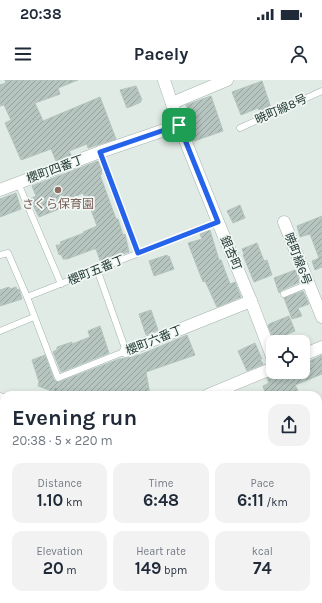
<!DOCTYPE html>
<html lang="en">
<head>
<meta charset="utf-8">
<style>
	:root { --surface:#fff; --page:#f2f2f3; --text:#1f2937; --muted:#747a83 }
	body { margin:0; font-family:Karla,"Noto Sans JP",sans-serif; background:var(--page); color:var(--text); height:100vh; display:flex; flex-direction:column; font-size:15px; white-space:nowrap }
	* { box-sizing:border-box; margin:0 }
	p { font-size:13px; color:var(--muted) }
	.icon { flex:none; width:22px; height:22px; fill:none; stroke:currentColor; stroke-width:2; stroke-linecap:round; stroke-linejoin:round }
	.map { position:relative; flex:1; overflow:hidden }
	.details { position:absolute; left:0px; top:311px; width:322px; height:212px; display:flex; flex-direction:column; background:var(--surface); border-radius:12px 12px 0 0; box-shadow:0 2px 6px #0003 }
	.details>* { flex:none }
	.controls { position:absolute; left:266px; top:255px; display:grid; gap:8px }
	.controls a { display:grid; place-items:center; width:44px; height:44px; border-radius:8px; background:var(--surface); box-shadow:0 2px 6px #0003; font-size:20px }
	.pin { position:absolute; display:grid; place-items:center; width:34px; height:34px; color:#fff; margin:-17px; border-radius:8px; box-shadow:0 2px 6px #0006 }
	.round { display:grid; place-items:center; flex:none; width:42px; height:42px; border-radius:12px; background:var(--page) }
	.overview { display:flex; align-items:center; justify-content:space-between; height:68px; padding:0 12px }
	h1 { font-size:22px; font-weight:700; line-height:30px }
	.figures { display:grid; grid-template-columns:repeat(3,1fr); gap:6px; height:68px; padding:4px 12px }
	.figures div { display:grid; align-content:center; border-radius:10px; background:var(--page); text-align:center }
	.figures b { font-size:17px; font-weight:700 }
	.figures small { font-size:11px; font-weight:400 }
	.figures p { font-size:11px }
	.status { display:flex; justify-content:space-between; align-items:center; height:28px; padding:0 20px; background:var(--surface); direction:ltr }
	.status svg { height:11px; fill:currentColor }
	header { display:flex; justify-content:space-between; align-items:center; height:52px; padding:0 12px; background:var(--surface); font-size:18px; font-weight:700 }
	.map>svg:first-child { display:block }
	.forest { fill:url(#forest-firs) }
	.lines { fill:none; stroke-linecap:round; stroke-linejoin:round }
	.river { stroke:#8bc3cd; stroke-width:20 }
	.building { fill:url(#building-hatch); stroke:#b3c4bd }
	.lane-casing { stroke:#a4b2ad; stroke-width:7 }
	.street-casing { stroke:#a4b2ad; stroke-width:13 }
	.path { stroke:#82ad9f; stroke-width:2; stroke-dasharray:2 3; stroke-linecap:butt }
	.lane { stroke:#fff; stroke-width:6 }
	.street { stroke:#fff; stroke-width:12 }
	.route-casing { stroke:#fff; stroke-width:8 }
	.route { stroke:#2563eb; stroke-width:5 }
	.education-dot { fill:#8d6e63; stroke:#f1f7f4; stroke-width:1.5 }
	.labels { text-anchor:middle; stroke-width:3.5; stroke-linejoin:round; paint-order:stroke }
	.street-label { font-size:12px; fill:#223a34; stroke:#f1f7f4 }
	.education-label { font-size:12px; fill:#785e54; stroke:#f1f7f4 }
</style>
</head>
<body>
<div class="status"><b>20:38</b><svg viewBox="0 0 49 12"><path d="M0 12V9h3v3zM5 12V6h3v6zM10 12V3h3v9zM15 12V0h3v12zM26 1h20v11H26zM47 4h2v5h-2z"/></svg></div>
<header><svg class="icon" aria-label="menu" viewBox="0 0 24 24"><path d="M4 6h16M4 12h16M4 18h16"/></svg>Pacely<svg class="icon" aria-label="person" viewBox="0 0 24 24"><circle cx="12" cy="8" r="4"/><path d="M4 21q1-7 8-7t8 7"/></svg></header>
<div class="map">
<svg width="322" height="523" viewBox="0 0 322 523">
	<defs>
		<pattern id="forest-firs" width="22" height="20" patternUnits="userSpaceOnUse"><rect width="22" height="20" fill="#badbc3"/><path d="M5 1l3.5 6h-7zM16 11l3.5 6h-7z" fill="#a0bda8"/></pattern>
		<pattern id="building-hatch" width="6" height="6" patternUnits="userSpaceOnUse"><rect width="6" height="6" fill="#b6c5bf"/><path d="M-1 1l2-2M0 6l6-6M5 7l2-2" fill="none" stroke="#94a19c"/></pattern>
	</defs>
	<rect width="100%" height="100%" fill="#e1ebe6"/>
	<!-- forest -->
	<polygon class="forest" points="120,519 296,519 302,523 119,523"/>
	<g class="lines">
		<!-- river -->
		<g class="river">
			<polyline points="0,371 4,372"/>
			<polyline points="318,479 322,481"/>
		</g>
	</g>
	<!-- building -->
	<g class="building">
		<polygon points="5,0 78,0 58,8 60,14 35,23 43,41 100,17 116,59 88,68 87,64 69,71 71,75 56,81 51,69 21,80 5,43 11,40 4,25 0,26 0,5 6,3"/>
		<polygon points="262,1 271,28 260,33 258,28 241,35 232,12"/>
		<polygon points="136,6 142,20 140,20 141,22 127,28 120,10"/>
		<polygon points="211,16 223,51 194,61 183,31 188,30 186,25"/>
		<polygon points="98,81 102,91 101,91 102,94 100,95 116,139 118,139 123,155 125,154 129,172 113,177 114,178 101,183 96,169 94,169 67,179 63,179 61,174 59,175 56,165 61,165 60,162 84,153 83,152 97,146 87,119 85,119 83,113 65,121 65,122 62,123 64,127 39,137 30,119 36,116 32,106"/>
		<polygon points="16,113 21,129 0,137 0,119"/>
		<polygon points="240,125 245,138 233,143 227,131"/>
		<polygon points="322,136 322,187 315,190 312,181 319,178 310,154 300,157 297,146"/>
		<polygon points="210,150 219,180 221,180 230,204 235,202 241,217 217,227 205,201 203,202 188,163 202,159 200,154"/>
		<polygon points="257,163 264,181 267,180 272,195 254,202 243,175 244,174 242,169"/>
		<polygon points="167,175 168,177 169,176 174,189 154,196 149,181"/>
		<polygon points="295,190 300,202 282,210 279,213 274,198"/>
		<polygon points="9,207 10,209 16,207 17,210 19,209 22,219 0,226 0,210"/>
		<polygon points="303,211 309,224 298,228 302,236 292,239 284,218"/>
		<polygon points="151,230 158,250 146,255 139,234"/>
		<polygon points="289,236 295,251 274,260 268,246 269,244"/>
		<polygon points="100,246 109,273 61,292 53,272 54,271 57,270 57,267 72,262 72,264 90,257 88,251"/>
		<polygon points="187,255 195,275 146,292 150,315 62,315 38,306 39,302 32,280 45,275 54,300 59,302 119,279 128,278 142,274"/>
		<polygon points="255,263 262,279 260,279 263,284 247,291 238,271"/>
		<polygon points="322,275 322,294 295,305 300,315 266,315 263,306 269,303 267,298 279,292 303,292 303,287 312,284 310,281"/>
	</g>
	<g class="lines">
		<defs>
			<g id="lane">
				<polyline points="240,48 322,11"/>
				<polyline points="100,72 138,173"/>
				<polyline points="18,103 61,204"/>
				<polyline points="0,175 8,173 27,217 58,298 126,271 97,189"/>
				<polyline points="284,214 308,204"/>
				<polyline points="27,217 218,142"/>
				<polyline points="0,251 34,237"/>
			</g>
			<g id="street">
				<polyline points="164,0 179,45 218,142 251,221 273,279"/>
				<polyline points="172,23 227,0"/>
				<polyline points="0,110 100,72 179,45"/>
				<polyline points="284,142 322,237"/>
				<polyline points="126,271 251,221"/>
				<polyline points="303,275 322,267"/>
				<polyline points="208,315 273,288"/>
				<polyline points="0,319 4,320"/>
				<polyline points="318,400 322,402"/>
				<polyline points="0,467 4,470"/>
				<polyline points="0,499 4,498"/>
				<polyline points="230,519 236,523"/>
			</g>
		</defs>
		<!-- lane casing -->
		<use href="#lane" class="lane-casing"/>
		<!-- street casing -->
		<use href="#street" class="street-casing"/>
		<!-- path -->
		<g class="path">
			<polyline points="55,315 56,306"/>
			<polyline points="139,519 140,523"/>
		</g>
		<!-- lane -->
		<use href="#lane" class="lane"/>
		<!-- street -->
		<use href="#street" class="street"/>
	</g>
	<g class="lines">
		<defs>
			<polygon id="route" points="179,45 218,142 138,173 100,72"/>
		</defs>
		<!-- route casing -->
		<use href="#route" class="route-casing"/>
		<!-- route -->
		<use href="#route" class="route"/>
	</g>
	<!-- markers -->
	<circle class="education-dot" cx="58" cy="110" r="4"/>
	<g class="labels">
		<!-- street labels -->
		<g class="street-label">
			<text transform="translate(281 29) rotate(-24)" y="4">暁町線8号</text>
			<text transform="translate(55 89) rotate(-20)" y="4">櫻町四番丁</text>
			<text transform="translate(231 173) rotate(67)" y="4">銀杏町</text>
			<text transform="translate(298 179) rotate(69)" y="4">暁町線6号</text>
			<text transform="translate(96 190) rotate(-22)" y="4">櫻町五番丁</text>
			<text transform="translate(154 260) rotate(-22)" y="4">櫻町六番丁</text>
		</g>
		<!-- education labels -->
		<g class="education-label">
			<text x="58" y="128">さくら保育園</text>
		</g>
	</g>
</svg>
<div class="controls">
<a><svg class="icon" aria-label="locate" viewBox="0 0 24 24"><circle cx="12" cy="12" r="6"/><path d="M12 2v4M12 18v4M2 12h4M18 12h4"/></svg></a>
</div>
<div class="pin" style="left:179px;top:45px;background:#1e9e55"><svg class="icon" aria-label="arrive" viewBox="0 0 24 24"><path d="M6 21V4h12l-3 4 3 4H6"/></svg></div>
<section class="details">
<div class="overview"><div><h1>Evening run</h1><p>20:38 · 5 × 220 m</p></div><a class="round"><svg class="icon" aria-label="share" viewBox="0 0 24 24"><path d="M12 15V3M7 8l5-5 5 5M5 13v7h14v-7"/></svg></a></div>
<div class="figures">
<div><p>Distance</p><b>1.10<small> km</small></b></div>
<div><p>Time</p><b>6:48</b></div>
<div><p>Pace</p><b>6:11<small> /km</small></b></div>
</div>
<div class="figures">
<div><p>Elevation</p><b>20<small> m</small></b></div>
<div><p>Heart rate</p><b>149<small> bpm</small></b></div>
<div><p>kcal</p><b>74</b></div>
</div>
</section>
</div>
</body>
</html>
